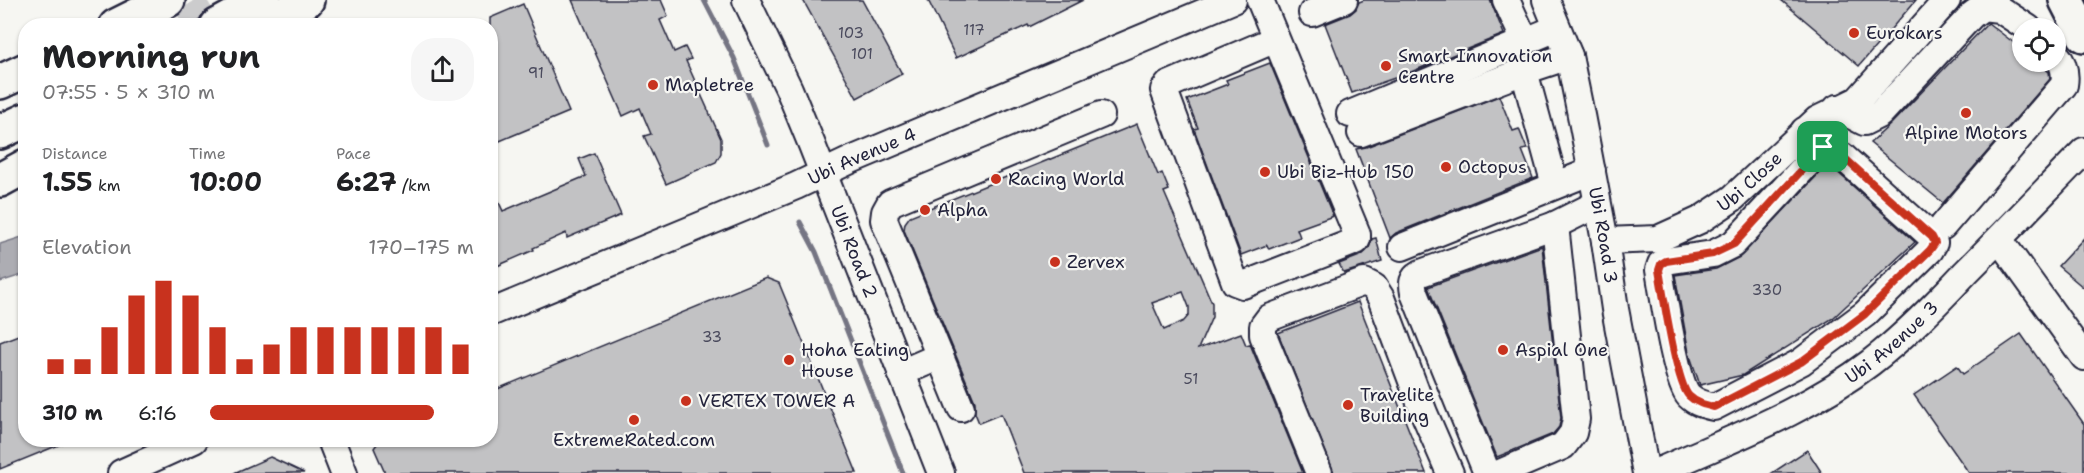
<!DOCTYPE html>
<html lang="en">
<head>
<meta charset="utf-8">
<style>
	:root { --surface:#fff; --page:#f6f6f6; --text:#202124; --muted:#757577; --accent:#c8321e }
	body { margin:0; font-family:"Shantell Sans",sans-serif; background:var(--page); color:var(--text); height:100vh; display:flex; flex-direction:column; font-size:22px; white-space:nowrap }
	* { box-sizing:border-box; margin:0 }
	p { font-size:20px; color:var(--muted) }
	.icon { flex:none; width:33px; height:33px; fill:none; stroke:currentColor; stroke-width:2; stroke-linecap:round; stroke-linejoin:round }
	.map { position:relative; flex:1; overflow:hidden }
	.drawer { position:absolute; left:18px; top:18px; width:480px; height:429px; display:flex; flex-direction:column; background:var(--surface); border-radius:24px; box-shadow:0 2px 4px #0004 }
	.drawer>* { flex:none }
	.tools { position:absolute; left:2012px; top:18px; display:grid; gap:12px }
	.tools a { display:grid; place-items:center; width:54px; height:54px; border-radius:50%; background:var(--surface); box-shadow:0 2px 4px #0004; font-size:30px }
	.pin { position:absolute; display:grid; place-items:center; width:51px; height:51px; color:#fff; margin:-26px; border-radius:12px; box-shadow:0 3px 9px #0006 }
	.round { display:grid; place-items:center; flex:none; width:63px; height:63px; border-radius:24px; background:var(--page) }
	.overview { display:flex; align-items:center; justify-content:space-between; height:102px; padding:0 24px }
	h1 { font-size:33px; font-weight:700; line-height:45px }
	.stats { display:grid; grid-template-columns:repeat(3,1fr); gap:9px; height:102px; padding:6px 24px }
	.stats div { display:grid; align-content:center }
	.stats b { font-size:26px; font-weight:700 }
	.stats small { font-size:16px; font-weight:400 }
	.stats p { font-size:16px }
	.chart { height:168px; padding:12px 24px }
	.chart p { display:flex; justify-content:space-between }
	.chart svg { width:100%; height:108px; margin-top:6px; stroke:var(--accent); stroke-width:6 }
	ul { padding:0 24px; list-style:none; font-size:20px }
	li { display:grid; grid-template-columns:96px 72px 1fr; align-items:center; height:45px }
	li i { height:15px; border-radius:8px; background:var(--accent) }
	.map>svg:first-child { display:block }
	.water { fill:#adadb3; stroke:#757583; stroke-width:1.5 }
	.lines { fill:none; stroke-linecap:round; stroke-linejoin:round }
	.stream { stroke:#757583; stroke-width:5 }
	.building { fill:#c2c2c4; stroke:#22223b; stroke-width:1.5; fill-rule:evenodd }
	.highway-tunnel { stroke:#cccccd; stroke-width:33; stroke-dasharray:33 16; stroke-linecap:butt }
	.minor-casing { stroke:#22223b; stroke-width:30 }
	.major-casing { stroke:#22223b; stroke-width:38 }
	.highway-casing { stroke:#22223b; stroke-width:38 }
	.minor { stroke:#f6f6f2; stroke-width:26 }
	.major { stroke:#f6f6f2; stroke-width:33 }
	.highway { stroke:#f6f6f2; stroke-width:33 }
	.route-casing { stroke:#fff; stroke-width:12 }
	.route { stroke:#c8321e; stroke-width:8 }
	.poi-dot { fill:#c8321e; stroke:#f6f6f2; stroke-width:2 }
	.labels { text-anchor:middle; stroke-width:4.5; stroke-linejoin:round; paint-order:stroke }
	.number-label { font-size:15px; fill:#4a4a5d }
	.poi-label { font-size:18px; fill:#22223b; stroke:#f6f6f2; text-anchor:start }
	.street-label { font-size:18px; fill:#22223b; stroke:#f6f6f2 }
</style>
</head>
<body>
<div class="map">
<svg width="2084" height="473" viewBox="0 0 2084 473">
	<rect width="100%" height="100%" fill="#f6f6f2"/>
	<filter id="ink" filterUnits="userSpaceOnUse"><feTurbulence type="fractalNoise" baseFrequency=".0167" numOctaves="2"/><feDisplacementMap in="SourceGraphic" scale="12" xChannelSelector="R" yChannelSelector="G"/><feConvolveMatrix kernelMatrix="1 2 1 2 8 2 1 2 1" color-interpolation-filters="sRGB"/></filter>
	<g filter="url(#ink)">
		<!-- water -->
		<polygon class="water" points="25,236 25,274 0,282 0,244"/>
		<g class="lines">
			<!-- stream -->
			<g class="stream">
				<polyline points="704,0 734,58 768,145"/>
				<polyline points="800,222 816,252 903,473"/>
			</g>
		</g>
		<!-- building -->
		<g class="building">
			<polygon points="572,0 661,0 668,16 660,20 674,52 685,47 691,59 686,61 721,139 721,153 716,162 666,184 644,136 651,134 640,108 623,116"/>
			<polygon points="803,0 862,0 902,74 857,98"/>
			<polygon points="928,0 1083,0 1029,27 1028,25 956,58"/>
			<polygon points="1364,0 1490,0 1504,34 1406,74 1352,93 1325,24 1350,14 1356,9 1359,2"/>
			<polygon points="1781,0 1916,0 1859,66"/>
			<polygon points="523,4 569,112 490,145 490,18"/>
			<polygon points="1988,23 2022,49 2022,62 2037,62 2049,72 2050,79 1943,203 1870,143 1891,124"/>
			<polygon points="1270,63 1333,216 1297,229 1300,237 1269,249 1267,245 1241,255 1194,129 1198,128 1187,100 1228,84 1226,80"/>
			<polygon points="1499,96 1513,131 1519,129 1527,149 1522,150 1533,178 1396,233 1390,238 1356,149 1366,147"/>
			<path d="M1137,124l21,51 4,-2 7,17 -5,2 48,111v14l-14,32 43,-16 5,12 4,-1 53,129h-279l-23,-59 -22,9 -4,-10v-11l-71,-172 1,-7 5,-7zM1183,292l6,15v8l-5,6 -20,9 -12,-27z"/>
			<polygon points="594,153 621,215 567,238 566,233 533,248 534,250 490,269 490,183 503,211 586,176 579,159"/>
			<polygon points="1827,165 1834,169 1915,242 1833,318 1743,375 1700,385 1689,353 1675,275 1716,269 1740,257"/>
			<polygon points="1376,238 1382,261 1344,273 1339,264 1362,255 1369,248 1372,239"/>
			<polygon points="2084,238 2084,288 2058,266"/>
			<polygon points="1542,246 1561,418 1559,427 1553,434 1497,457 1428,287"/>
			<polygon points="766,278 779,283 857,473 385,473 374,448 380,440 490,440 490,392"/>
			<polygon points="1358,302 1426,473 1334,473 1278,333"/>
			<polygon points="26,332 26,440 71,440 0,469 0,342"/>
			<polygon points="2021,334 2084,424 2084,473 1969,473 1914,395 1957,366 1963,374"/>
			<polygon points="1807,450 1822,473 1772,473"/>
			<polygon points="270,457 304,473 234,473"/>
		</g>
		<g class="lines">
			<!-- highway-tunnel -->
			<polyline class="highway-tunnel" points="184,26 229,0"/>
			<defs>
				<g id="minor">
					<path id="s1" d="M746,0l43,89 23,56 129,328"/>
					<polyline points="1260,0 1357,234 1357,239 1356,241 1243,285 1235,282 1164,90 1168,85 1276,39"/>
					<polyline points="1506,0 1525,41"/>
					<path id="s2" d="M1546,0l23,56 11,54 25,131 10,68 31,164"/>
					<polyline points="1312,13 1344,0"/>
					<polyline points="1524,71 1555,185"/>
					<polyline points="1837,108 1864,122 1880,114 1972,15 1983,7 1999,9 2028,28"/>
					<polyline points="1350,114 1557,28"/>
					<path d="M1804,131l19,16 19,9 90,81 2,6 -4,7 -65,64 -64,48 -87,45c-9,-2 -18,-4 -25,-11 -13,-13 -26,-104 -30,-126l2,-6 5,-3 47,-7 20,-10 90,-97"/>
					<polyline points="1361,133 1524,71 1569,56"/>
					<path d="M1943,226l121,-141c2,-12 0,-22 -9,-32"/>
					<polyline points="1999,239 2084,357"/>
					<path id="s3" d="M1605,241l53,-2 42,-19 33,-22 84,-78 41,-20 89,-100"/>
					<polyline points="1402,247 1592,171"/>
					<path id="s4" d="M490,313l306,-127 55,-26 382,-160"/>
					<polyline points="901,373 940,356"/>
					<polyline points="961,408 884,220 885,212 890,203 1101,115"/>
					<polyline points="331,440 344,473"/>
					<polyline points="121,473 194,440"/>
					<polyline points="1319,473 1263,335 1263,326 1269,318 1364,282 1374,287 1381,298 1424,413 1450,473"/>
					<path d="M1487,473l-73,-180c-2,-10 -2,-15 7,-20l134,-48 42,-21"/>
					<polyline points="1500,473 1563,446 1573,433 1576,419 1555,225"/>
					<path id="s5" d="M1655,473c73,-33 151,-61 215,-110 35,-27 66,-59 96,-91 40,-40 79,-81 118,-121"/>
				</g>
				<g id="major">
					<polyline points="116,26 168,0"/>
					<polyline points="217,26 264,0"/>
					<polyline points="0,82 26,70"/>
					<polyline points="0,132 26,120"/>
				</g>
				<g id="highway">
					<polyline points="2066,0 2084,35"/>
					<polyline points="267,26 307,0"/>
					<polyline points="0,180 26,166"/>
				</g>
			</defs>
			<!-- minor casing -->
			<use href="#minor" class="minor-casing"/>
			<!-- major casing -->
			<use href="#major" class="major-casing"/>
			<!-- highway casing -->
			<use href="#highway" class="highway-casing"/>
			<!-- minor -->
			<use href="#minor" class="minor"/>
			<!-- major -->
			<use href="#major" class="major"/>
			<!-- highway -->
			<use href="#highway" class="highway"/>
		</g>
	</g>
	<g class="lines" filter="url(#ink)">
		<defs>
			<path id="route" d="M1823,147l19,9 90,81 3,6 -5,7 -65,64 -64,48 -87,45c-9,-2 -18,-4 -25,-11 -13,-13 -26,-104 -30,-126l2,-6 5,-3 47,-7 21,-10z"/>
		</defs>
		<!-- route casing -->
		<use href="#route" class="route-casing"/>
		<!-- route -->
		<use href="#route" class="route"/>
	</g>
	<!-- markers -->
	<g class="poi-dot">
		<circle cx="1854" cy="33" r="6"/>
		<circle cx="1386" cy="66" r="6"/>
		<circle cx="653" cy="85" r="6"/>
		<circle cx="1966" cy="113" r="6"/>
		<circle cx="1446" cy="167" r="6"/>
		<circle cx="1265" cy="172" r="6"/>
		<circle cx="996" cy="179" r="6"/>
		<circle cx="925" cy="210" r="6"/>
		<circle cx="1055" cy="262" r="6"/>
		<circle cx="1503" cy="350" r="6"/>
		<circle cx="789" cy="360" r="6"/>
		<circle cx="686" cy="401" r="6"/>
		<circle cx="1348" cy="405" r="6"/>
		<circle cx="634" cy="420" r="6"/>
	</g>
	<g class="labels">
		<!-- number labels -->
		<g class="number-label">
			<text x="974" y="35">117</text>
			<text x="851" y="38">103</text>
			<text x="862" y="59">101</text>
			<text x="536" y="78">91</text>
			<text x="1767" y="295">330</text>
			<text x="712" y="342">33</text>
			<text x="1191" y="384">51</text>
		</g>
		<!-- poi labels -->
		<g class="poi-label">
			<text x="1866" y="39">Eurokars</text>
			<text x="1398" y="62">Smart Innovation<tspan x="1398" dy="21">Centre</tspan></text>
			<text x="665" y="91">Mapletree</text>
			<text x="1966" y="139" text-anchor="middle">Alpine Motors</text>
			<text x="1458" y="173">Octopus</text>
			<text x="1277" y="178">Ubi Biz-Hub 150</text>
			<text x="1008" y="185">Racing World</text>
			<text x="937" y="216">Alpha</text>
			<text x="1067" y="268">Zervex</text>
			<text x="801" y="356">Hoha Eating<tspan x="801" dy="21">House</tspan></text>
			<text x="1515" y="356">Aspial One</text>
			<text x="1360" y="401">Travelite<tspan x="1360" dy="21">Building</tspan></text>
			<text x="698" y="407">VERTEX TOWER A</text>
			<text x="634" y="446" text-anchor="middle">ExtremeRated.com</text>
		</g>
		<!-- street labels -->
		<g class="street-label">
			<text dy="6" stroke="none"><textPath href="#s4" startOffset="404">Ubi Avenue 4</textPath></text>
			<text dy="6" stroke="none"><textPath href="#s3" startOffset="162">Ubi Close</textPath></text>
			<text dy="6" stroke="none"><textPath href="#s2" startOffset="243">Ubi Road 3</textPath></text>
			<text dy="6" stroke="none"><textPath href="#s1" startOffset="274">Ubi Road 2</textPath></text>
			<text dy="6" stroke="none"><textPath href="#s5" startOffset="272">Ubi Avenue 3</textPath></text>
		</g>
	</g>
</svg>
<div class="tools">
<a><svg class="icon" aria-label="locate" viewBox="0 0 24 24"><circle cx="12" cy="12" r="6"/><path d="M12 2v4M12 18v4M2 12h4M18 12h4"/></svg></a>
</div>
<div class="pin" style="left:1823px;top:147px;background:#1e9e55"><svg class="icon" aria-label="arrive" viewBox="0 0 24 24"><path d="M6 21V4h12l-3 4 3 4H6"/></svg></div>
<section class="drawer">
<div class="overview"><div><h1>Morning run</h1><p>07:55 · 5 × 310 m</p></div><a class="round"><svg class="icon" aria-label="share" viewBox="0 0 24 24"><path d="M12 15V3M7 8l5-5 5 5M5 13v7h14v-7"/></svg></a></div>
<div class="stats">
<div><p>Distance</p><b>1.55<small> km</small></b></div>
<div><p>Time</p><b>10:00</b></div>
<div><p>Pace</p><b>6:27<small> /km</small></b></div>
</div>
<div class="chart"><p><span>Elevation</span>170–175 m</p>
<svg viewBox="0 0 160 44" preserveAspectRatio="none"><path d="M5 44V38M15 44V38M25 44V25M35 44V12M45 44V6M55 44V12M65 44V25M75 44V38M85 44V32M95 44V25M105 44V25M115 44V25M125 44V25M135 44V25M145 44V25M155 44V32"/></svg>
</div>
<ul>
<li><b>310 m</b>6:16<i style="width:85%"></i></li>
</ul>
</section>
</div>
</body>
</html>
